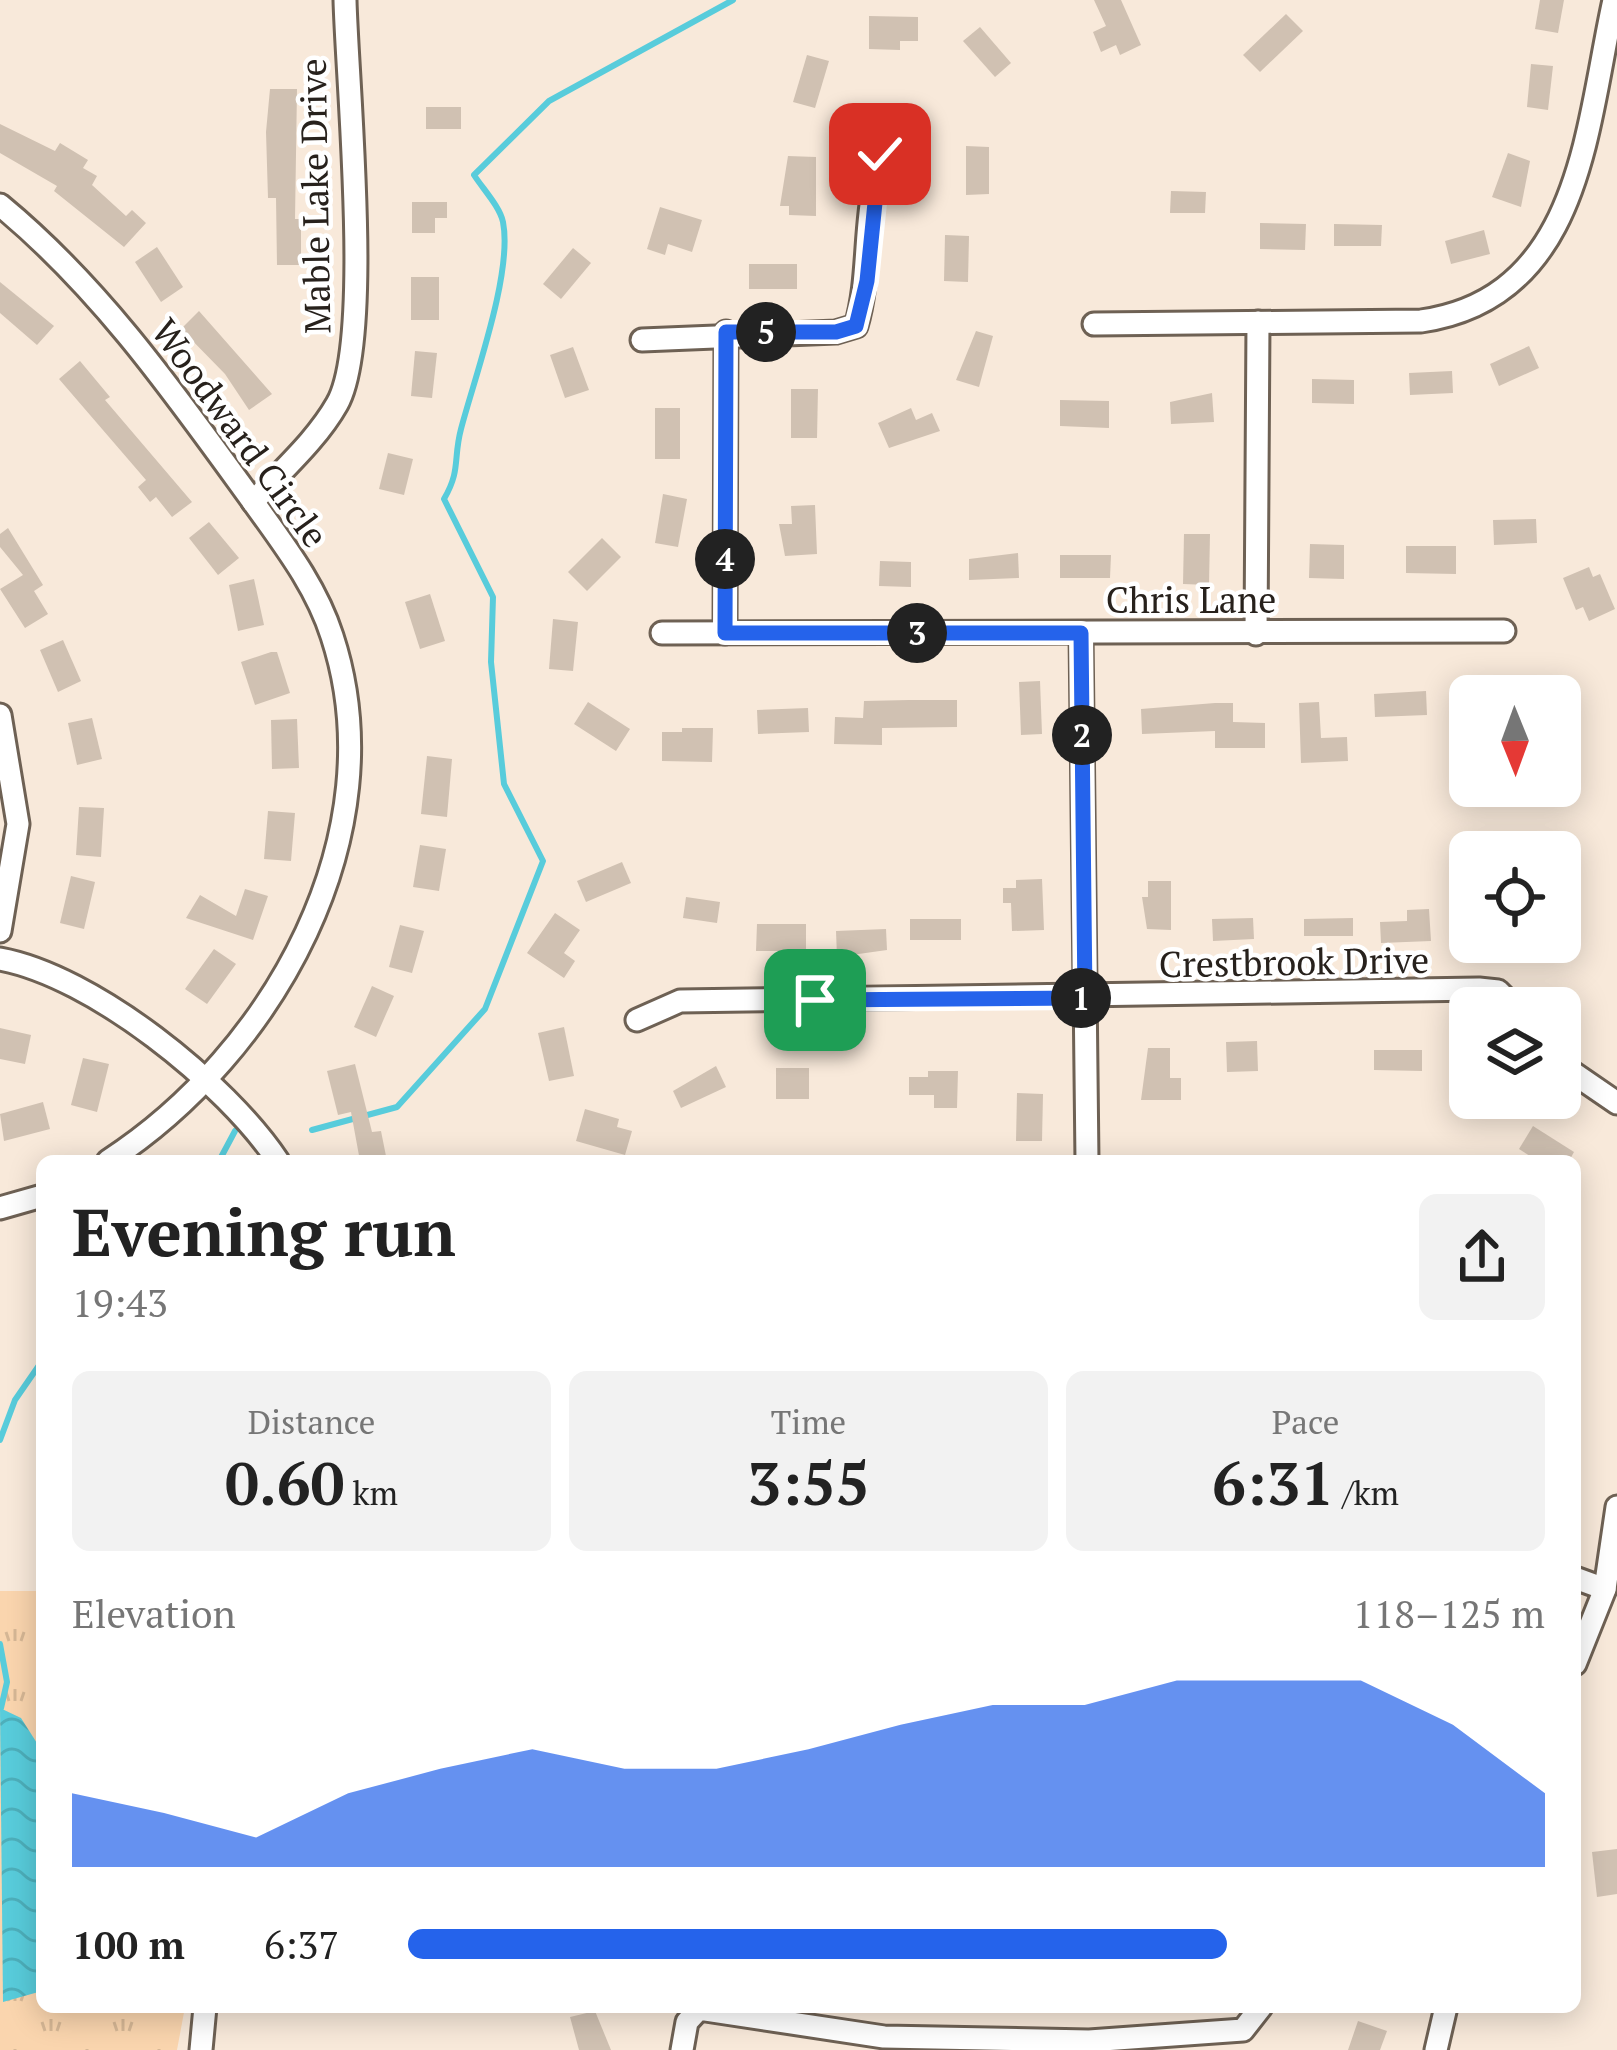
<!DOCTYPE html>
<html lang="en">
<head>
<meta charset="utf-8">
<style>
	:root { --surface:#fff; --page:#f2f2f2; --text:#222; --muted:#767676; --accent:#2563eb }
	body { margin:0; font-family:"PT Serif",serif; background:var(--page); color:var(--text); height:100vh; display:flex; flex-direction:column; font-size:45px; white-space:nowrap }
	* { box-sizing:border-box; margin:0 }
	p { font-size:39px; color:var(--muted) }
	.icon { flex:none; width:66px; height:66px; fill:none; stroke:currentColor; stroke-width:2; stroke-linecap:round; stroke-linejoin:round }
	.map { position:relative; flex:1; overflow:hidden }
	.details { position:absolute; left:36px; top:1155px; width:1545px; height:858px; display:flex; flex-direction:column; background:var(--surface); border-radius:18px; box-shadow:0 6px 30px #0003 }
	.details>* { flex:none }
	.needle { width:78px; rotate:179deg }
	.fabs { position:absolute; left:1449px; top:675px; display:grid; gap:24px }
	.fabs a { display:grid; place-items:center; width:132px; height:132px; border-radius:18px; background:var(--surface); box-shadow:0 6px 30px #0003; font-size:60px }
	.pin { position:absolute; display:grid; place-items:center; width:102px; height:102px; color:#fff; margin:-51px; border-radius:24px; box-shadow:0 6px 18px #0006 }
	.km { position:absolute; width:60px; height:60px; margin:-30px; border-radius:50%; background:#222; color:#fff; font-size:33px; line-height:60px; text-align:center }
	.round { display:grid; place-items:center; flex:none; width:126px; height:126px; border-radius:18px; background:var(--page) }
	.head { display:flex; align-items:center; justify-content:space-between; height:204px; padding:0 36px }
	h1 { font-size:66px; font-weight:600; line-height:90px }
	.figures { display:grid; grid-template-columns:repeat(3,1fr); gap:18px; height:204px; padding:12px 36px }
	.figures div { display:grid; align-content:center; border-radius:18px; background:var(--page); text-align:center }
	.figures b { font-size:60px; font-weight:600 }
	.figures small { font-size:33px; font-weight:400 }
	.figures p { font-size:33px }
	.chart { height:336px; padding:24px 36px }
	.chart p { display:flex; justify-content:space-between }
	.chart svg { width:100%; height:216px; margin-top:12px; fill:var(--accent); opacity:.7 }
	ul { padding:0 36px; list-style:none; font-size:39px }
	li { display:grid; grid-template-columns:192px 144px 1fr; align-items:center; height:90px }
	li i { height:30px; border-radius:15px; background:var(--accent) }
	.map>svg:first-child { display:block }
	.park { fill:url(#park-tufts) }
	.water { fill:url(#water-waves) }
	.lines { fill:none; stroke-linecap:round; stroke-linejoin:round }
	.stream { stroke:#58ccdb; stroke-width:6 }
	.building { fill:#d0c1b2 }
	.minor-casing { stroke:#6e6154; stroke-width:27 }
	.minor { stroke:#fff; stroke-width:21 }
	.route-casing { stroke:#fff; stroke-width:24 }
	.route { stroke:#2563eb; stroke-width:15 }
	.labels { text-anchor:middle; stroke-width:9; stroke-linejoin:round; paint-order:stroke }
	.street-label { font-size:36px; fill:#27211c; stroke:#fff }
</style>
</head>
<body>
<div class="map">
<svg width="1617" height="2050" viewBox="0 0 1617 2050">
	<defs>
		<pattern id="park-tufts" width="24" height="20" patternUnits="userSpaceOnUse" patternTransform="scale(3)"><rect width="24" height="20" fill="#fad5ae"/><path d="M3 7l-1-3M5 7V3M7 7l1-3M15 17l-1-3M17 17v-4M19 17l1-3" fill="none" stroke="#d6b795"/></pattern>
		<pattern id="water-waves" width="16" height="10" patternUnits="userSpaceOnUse" patternTransform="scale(3)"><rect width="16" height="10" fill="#58ccdb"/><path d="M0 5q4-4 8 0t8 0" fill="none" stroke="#4dafbb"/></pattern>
	</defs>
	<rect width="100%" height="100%" fill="#f8e9da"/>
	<!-- park -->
	<polygon class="park" points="0,1591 42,1591 42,2007 185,2007 177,2050 0,2050"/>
	<!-- water -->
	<polygon class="water" points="0,1708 21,1718 42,1751 42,1991 3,2002"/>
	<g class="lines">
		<!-- stream -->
		<g class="stream">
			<path d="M312,1130l85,-23 88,-98 58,-148 -39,-77 -13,-122 2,-65 -49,-98c17,-29 9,-40 17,-70 13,-50 52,-156 42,-207 -3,-15 -20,-33 -29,-47l75,-74 184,-101"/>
			<polyline points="219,1161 235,1131"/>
			<polyline points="0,1440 15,1400 42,1361"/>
			<polyline points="0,1644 7,1682 1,1708"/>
		</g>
	</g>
	<!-- building -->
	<g class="building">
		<polygon points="1094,0 1121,0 1141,45 1120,55 1116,45 1101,52 1093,32 1106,26"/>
		<polygon points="1540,0 1564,0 1558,33 1535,29"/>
		<polygon points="1286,14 1303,31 1260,72 1243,55"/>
		<polygon points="869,16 918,17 918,41 900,41 900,50 869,49"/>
		<polygon points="980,27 1011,63 995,77 963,41"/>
		<polygon points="807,55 829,61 815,108 793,102"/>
		<polygon points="1531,64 1553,66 1548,110 1527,107"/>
		<polygon points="270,89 297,89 295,219 301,219 301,265 277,265 276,198 268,198 266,132"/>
		<rect x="426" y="107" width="35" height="22"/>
		<polygon points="0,124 55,151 60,143 88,160 83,168 97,176 92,185 126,216 132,210 146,223 124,247 54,191 57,186 0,153"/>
		<polygon points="966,146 989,147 989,194 966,195"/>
		<polygon points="1508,153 1530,161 1521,207 1492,197"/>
		<polygon points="788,156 816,157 816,216 789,215 789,206 780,206"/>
		<polygon points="1171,191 1206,192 1205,213 1170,213"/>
		<polygon points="412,202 447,202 447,218 435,218 435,233 412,233"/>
		<polygon points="660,207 702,220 692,252 668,244 665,255 647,249"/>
		<polygon points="1260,223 1306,224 1305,250 1260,249"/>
		<polygon points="1334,224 1382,225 1381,246 1334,246"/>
		<polygon points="1484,230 1490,254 1451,264 1445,241"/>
		<polygon points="945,235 969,236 968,282 944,281"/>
		<polygon points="157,247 183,287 161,302 135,262"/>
		<polygon points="573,248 591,263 561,299 543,284"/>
		<rect x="749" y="264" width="48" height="25"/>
		<rect x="411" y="277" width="28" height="43"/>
		<polygon points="0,282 54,326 37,345 0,313"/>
		<polygon points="199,311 272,394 249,410 225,374 181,329"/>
		<polygon points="976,331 993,336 979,387 956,380"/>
		<polygon points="1529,346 1539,368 1499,386 1490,364"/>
		<polygon points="573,347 589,390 565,398 550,355"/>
		<polygon points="415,351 437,353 432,398 411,396"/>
		<polygon points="80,361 110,397 105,400 192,502 172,517 156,497 150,502 138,487 146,480 59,379"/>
		<polygon points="1452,371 1453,393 1410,395 1409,373"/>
		<polygon points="1312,379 1354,380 1354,404 1312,403"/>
		<polygon points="791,389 818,389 817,438 791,438"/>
		<polygon points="1212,393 1214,422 1171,424 1170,402"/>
		<polygon points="1060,400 1109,401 1109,428 1060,426"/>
		<rect x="655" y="408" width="25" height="51"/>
		<polygon points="911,408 916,420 932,413 940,431 889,448 878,423"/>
		<polygon points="388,453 413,459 404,495 379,489"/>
		<polygon points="663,494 687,499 678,547 655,543"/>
		<polygon points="815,505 817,554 785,556 779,524 792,524 791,506"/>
		<polygon points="1536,519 1537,543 1494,545 1493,520"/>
		<polygon points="209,522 239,558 218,575 189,538"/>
		<polygon points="8,528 43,585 34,591 48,614 25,628 0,589 23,575 0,547 0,534"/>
		<polygon points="1184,534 1210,534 1209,585 1183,584"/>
		<polygon points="602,538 621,557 587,591 568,572"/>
		<polygon points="1310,544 1344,545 1344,579 1309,578"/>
		<polygon points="1406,546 1456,546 1456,574 1406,573"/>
		<polygon points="1018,553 1019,578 969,580 969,559"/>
		<polygon points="1060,555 1111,555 1110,578 1060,578"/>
		<polygon points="880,561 911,562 911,587 879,586"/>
		<polygon points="1589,567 1593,577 1600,574 1615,609 1589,621 1583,607 1576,610 1563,578"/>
		<polygon points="254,579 264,625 238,631 229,585"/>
		<polygon points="430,594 445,641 420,649 405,602"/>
		<polygon points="553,619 578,622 573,671 549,669"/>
		<polygon points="63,640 81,681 58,692 40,650"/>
		<polygon points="271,652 277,652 290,693 255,705 241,662"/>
		<polygon points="1040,681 1042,734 1021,735 1019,682"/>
		<polygon points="1426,691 1427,715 1375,717 1374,694"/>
		<polygon points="909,700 957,700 957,727 882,728 882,745 834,744 835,717 863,718 864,701"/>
		<polygon points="588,702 630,729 616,751 574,724"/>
		<polygon points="1319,702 1321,738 1347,737 1348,761 1301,763 1299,703"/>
		<polygon points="1215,703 1233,703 1233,722 1265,723 1265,748 1215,748 1215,731 1142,734 1141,709"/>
		<polygon points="808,708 809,732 758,734 757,710"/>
		<polygon points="92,718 102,759 77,765 68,723"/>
		<polygon points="297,719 299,768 272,769 271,720"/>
		<polygon points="682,728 713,728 712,762 662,761 662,732 682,732"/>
		<polygon points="427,756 452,759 447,817 421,814"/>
		<polygon points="79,807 104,808 101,857 76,855"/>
		<polygon points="268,811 295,813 291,861 264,859"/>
		<polygon points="420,845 446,849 439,891 413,887"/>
		<polygon points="622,862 631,883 586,902 577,881"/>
		<polygon points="71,876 95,882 84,929 60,923"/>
		<polygon points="1042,879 1044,930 1012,931 1011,903 1003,903 1003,888 1016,888 1016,880"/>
		<polygon points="1148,881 1171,881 1171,930 1147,929 1142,897 1148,897"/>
		<polygon points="245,889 268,896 253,940 186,918 200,895 236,916"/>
		<polygon points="686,897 720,902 717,923 683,918"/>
		<polygon points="1429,909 1431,941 1381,943 1380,922 1407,921 1407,910"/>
		<polygon points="555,913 580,930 564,953 575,961 564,978 527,953"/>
		<polygon points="1253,918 1254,939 1213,941 1212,919"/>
		<polygon points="1353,918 1353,936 1304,936 1304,919"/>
		<rect x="910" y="919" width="51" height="21"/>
		<polygon points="757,924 806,924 806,951 756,951"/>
		<polygon points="400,925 424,931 412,973 389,967"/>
		<polygon points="886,929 887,950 837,957 836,931"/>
		<polygon points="214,949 236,964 207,1004 185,989"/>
		<polygon points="372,986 394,996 376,1037 354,1027"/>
		<polygon points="564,1027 574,1076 549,1081 538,1033"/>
		<polygon points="0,1028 31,1035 25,1064 0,1059"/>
		<polygon points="1257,1041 1258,1071 1227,1072 1226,1042"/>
		<polygon points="1148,1048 1170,1048 1170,1078 1181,1078 1181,1100 1141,1100"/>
		<polygon points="1374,1050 1422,1050 1422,1071 1374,1070"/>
		<polygon points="83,1058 109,1064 97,1112 71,1105"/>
		<polygon points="355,1064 372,1132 381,1131 387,1161 360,1161 351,1112 338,1115 327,1071"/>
		<polygon points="716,1066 726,1087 681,1108 673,1091"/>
		<rect x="776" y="1068" width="33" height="31"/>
		<polygon points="928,1071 958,1071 957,1108 934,1108 934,1095 909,1095 909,1077 928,1077"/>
		<polygon points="1017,1093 1043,1094 1042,1141 1016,1141"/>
		<polygon points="43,1102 50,1129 4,1141 0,1114"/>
		<polygon points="585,1109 619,1119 617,1127 632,1131 625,1155 576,1141"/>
		<polygon points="1533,1126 1574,1152 1569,1161 1538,1161 1519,1149"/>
		<polygon points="1617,1849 1617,1894 1597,1897 1592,1852"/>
		<polygon points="595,2011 611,2050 579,2050 570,2017"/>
		<polygon points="1358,2021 1387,2031 1380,2050 1348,2050"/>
	</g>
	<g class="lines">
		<defs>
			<g id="minor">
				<path d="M0,205c102,84 177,192 254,298 30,42 62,83 78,133 65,198 -59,418 -224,525"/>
				<path d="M1094,324l327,-3c161,-23 165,-195 193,-321"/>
				<path d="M642,340l194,-8 20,-6c19,-63 1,-143 42,-195"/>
				<path d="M253,502c28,-31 63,-61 84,-98 36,-63 10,-320 8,-404"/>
				<polyline points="662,633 1504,631"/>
				<polyline points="725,633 726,332"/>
				<polyline points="1081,633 1087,1161"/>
				<polyline points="1256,634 1258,322"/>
				<polyline points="0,715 18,824 0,931"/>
				<path d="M0,959c93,17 226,124 278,202"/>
				<polyline points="637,1020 680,1001 1479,989 1498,991 1515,1008"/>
				<polyline points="1560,1064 1617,1103"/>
				<polyline points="0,1208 42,1196"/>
				<polyline points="1575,1578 1605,1589"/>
				<polyline points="1575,1664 1605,1589 1617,1507"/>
				<polyline points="201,2050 205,2007"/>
				<polyline points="682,2050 687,2022 699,2009 884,2037 1089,2041 1243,2030 1261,2007"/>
				<polyline points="1436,2050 1446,2007"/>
			</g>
		</defs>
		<!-- minor casing -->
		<use href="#minor" class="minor-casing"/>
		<!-- minor -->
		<use href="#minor" class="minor"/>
	</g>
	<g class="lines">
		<defs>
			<polyline id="route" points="815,1000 1085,998 1081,633 725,633 726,332 836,332 856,326 867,281 880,154"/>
		</defs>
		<!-- route casing -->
		<use href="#route" class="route-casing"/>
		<!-- route -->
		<use href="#route" class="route"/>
	</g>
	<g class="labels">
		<!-- street labels -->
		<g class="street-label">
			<text transform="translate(315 196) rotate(-91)" y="13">Mable Lake Drive</text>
			<text transform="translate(240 433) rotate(54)" y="13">Woodward Circle</text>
			<text x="1191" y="613">Chris Lane</text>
			<text transform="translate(1294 962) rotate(-1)" y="13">Crestbrook Drive</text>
		</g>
	</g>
</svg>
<div class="fabs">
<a><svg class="needle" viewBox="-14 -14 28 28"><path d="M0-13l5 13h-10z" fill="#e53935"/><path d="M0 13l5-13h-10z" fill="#767676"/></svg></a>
<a><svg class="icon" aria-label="locate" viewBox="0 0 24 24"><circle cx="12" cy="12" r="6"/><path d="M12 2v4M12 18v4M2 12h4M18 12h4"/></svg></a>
<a><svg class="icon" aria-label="layers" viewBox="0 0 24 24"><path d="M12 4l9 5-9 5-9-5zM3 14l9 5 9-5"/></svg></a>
</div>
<div class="pin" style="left:815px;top:1000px;background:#1e9e55"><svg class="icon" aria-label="arrive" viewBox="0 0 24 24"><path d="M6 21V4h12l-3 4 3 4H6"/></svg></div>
<div class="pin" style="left:880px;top:154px;background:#d93025"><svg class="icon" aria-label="check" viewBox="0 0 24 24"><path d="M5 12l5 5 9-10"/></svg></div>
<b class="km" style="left:1081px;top:998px">1</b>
<b class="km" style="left:1082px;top:735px">2</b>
<b class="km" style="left:917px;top:633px">3</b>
<b class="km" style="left:725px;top:559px">4</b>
<b class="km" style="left:766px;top:332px">5</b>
<section class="details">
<div class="head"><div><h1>Evening run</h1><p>19:43</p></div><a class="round"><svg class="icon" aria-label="share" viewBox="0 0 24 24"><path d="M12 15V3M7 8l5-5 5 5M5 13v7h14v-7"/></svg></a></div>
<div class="figures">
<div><p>Distance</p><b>0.60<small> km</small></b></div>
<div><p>Time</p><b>3:55</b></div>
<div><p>Pace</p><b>6:31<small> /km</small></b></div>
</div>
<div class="chart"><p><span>Elevation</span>118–125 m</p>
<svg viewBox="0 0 160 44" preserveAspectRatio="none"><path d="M0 44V29L10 33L20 38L30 29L40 24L50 20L60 24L70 24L80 20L90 15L100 11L110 11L120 6L130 6L140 6L150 15L160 29V44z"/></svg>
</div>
<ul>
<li><b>100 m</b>6:37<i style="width:72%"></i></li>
</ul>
</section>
</div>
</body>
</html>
